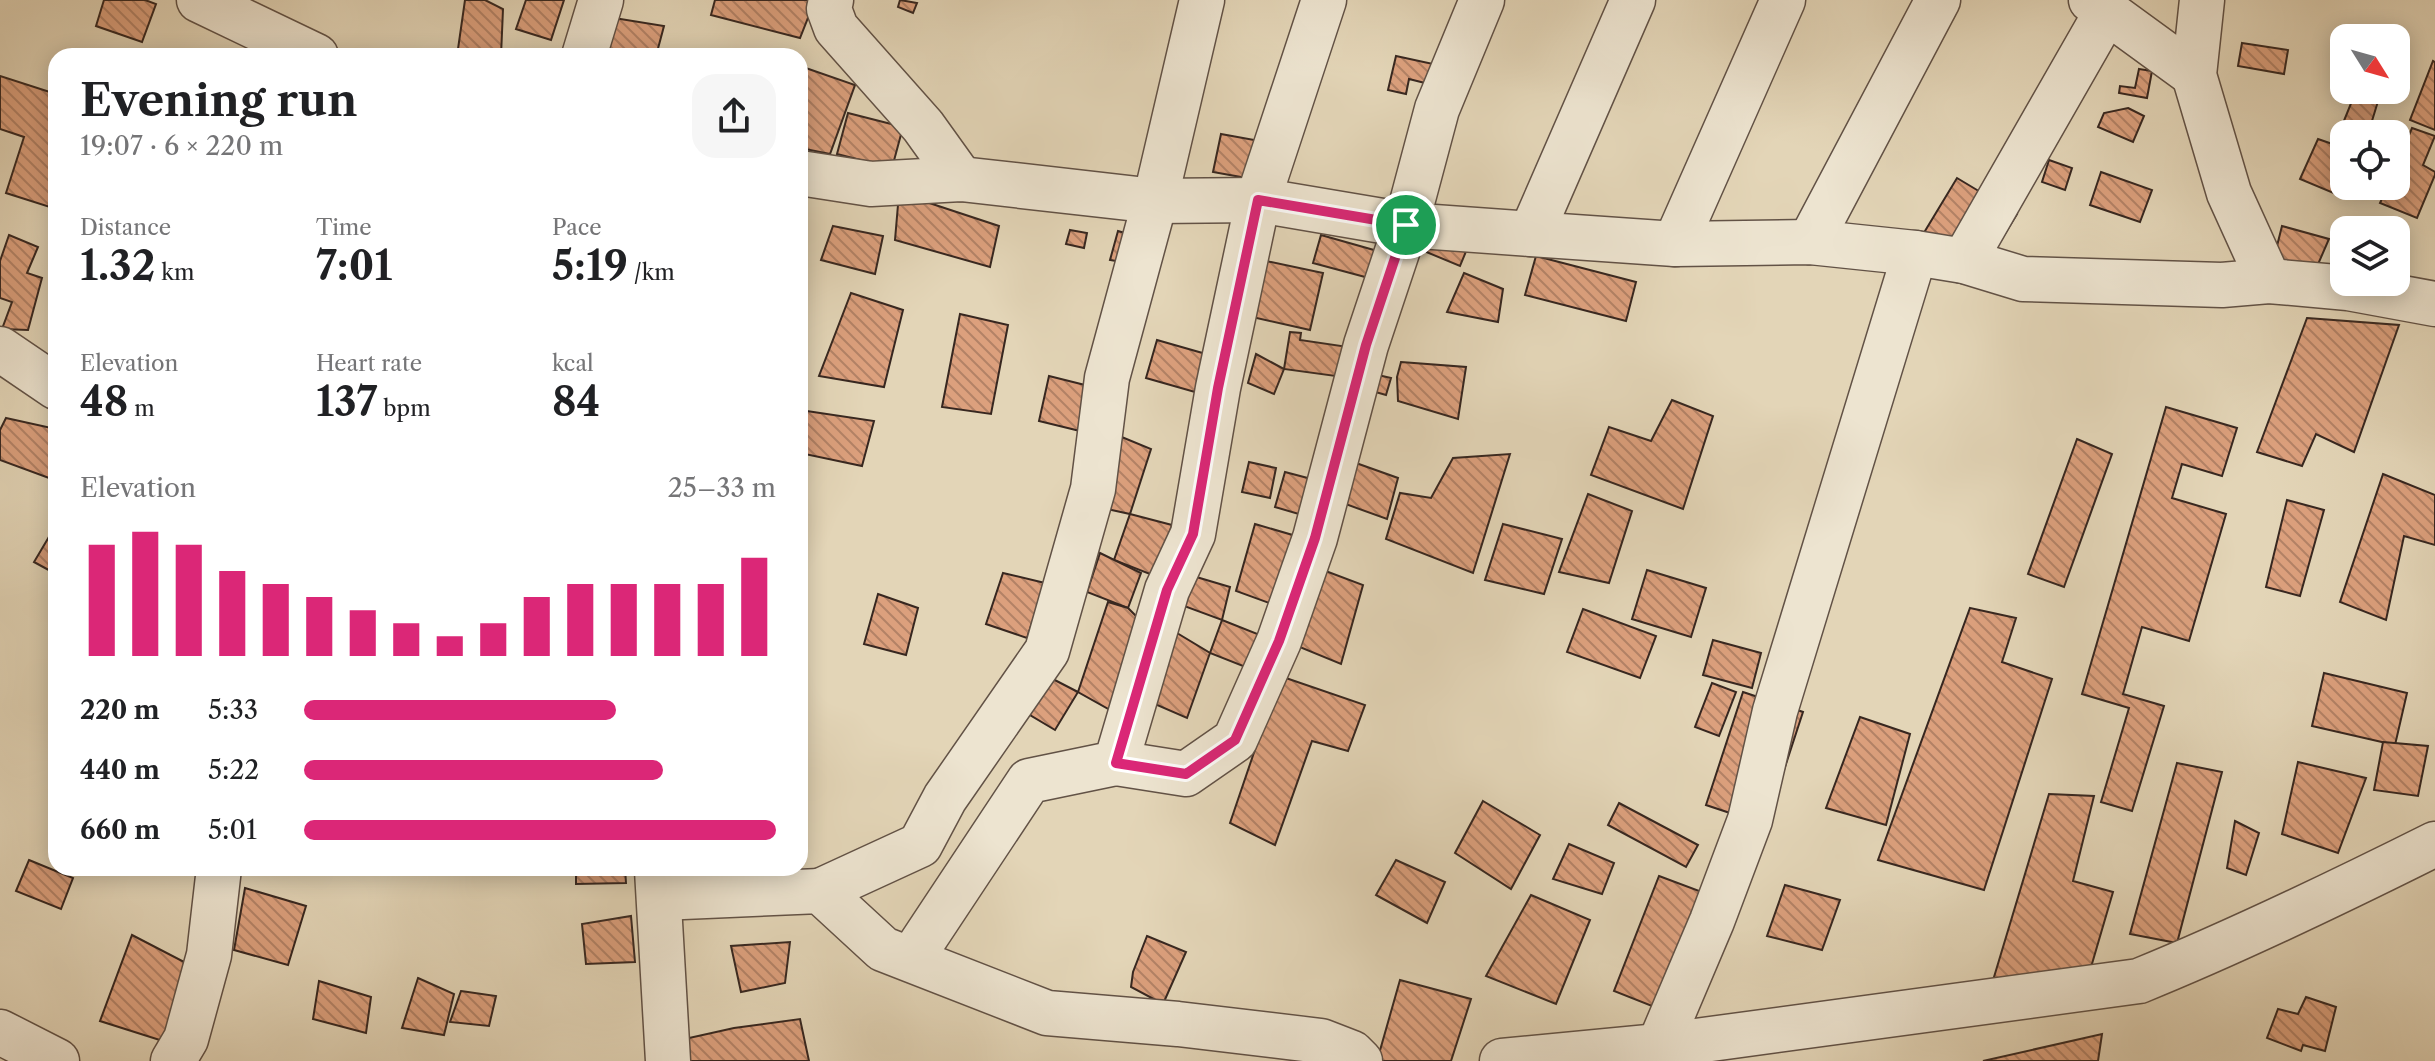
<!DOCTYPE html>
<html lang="en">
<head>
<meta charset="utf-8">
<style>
	:root { --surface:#fff; --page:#f6f6f6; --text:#202124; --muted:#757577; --accent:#db2777 }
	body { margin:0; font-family:"Libre Caslon Text",serif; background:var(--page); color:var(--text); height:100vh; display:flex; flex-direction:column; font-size:30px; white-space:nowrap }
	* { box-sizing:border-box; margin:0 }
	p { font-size:26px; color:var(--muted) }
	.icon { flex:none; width:44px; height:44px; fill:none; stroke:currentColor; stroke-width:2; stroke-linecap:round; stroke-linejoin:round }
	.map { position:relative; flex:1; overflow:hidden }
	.panel { position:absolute; left:48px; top:48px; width:760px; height:828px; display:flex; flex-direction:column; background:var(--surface); border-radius:24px; box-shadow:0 4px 20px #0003 }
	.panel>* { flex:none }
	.needle { width:52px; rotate:127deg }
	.buttons { position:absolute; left:2330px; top:24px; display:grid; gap:16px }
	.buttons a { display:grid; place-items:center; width:80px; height:80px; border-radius:16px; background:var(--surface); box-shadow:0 4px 20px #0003; font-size:40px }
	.pin { position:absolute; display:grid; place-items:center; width:68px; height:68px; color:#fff; margin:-34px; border:4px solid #fff; border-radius:50%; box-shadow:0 2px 8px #0007 }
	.round { display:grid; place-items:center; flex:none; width:84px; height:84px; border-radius:24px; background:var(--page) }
	.summary { display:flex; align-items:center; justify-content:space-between; height:136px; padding:0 32px }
	h1 { font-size:44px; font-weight:700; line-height:60px }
	.metrics { display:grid; grid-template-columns:repeat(3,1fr); gap:12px; height:136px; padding:8px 32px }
	.metrics div { display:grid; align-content:center }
	.metrics b { font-size:40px; font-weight:700 }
	.metrics small { font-size:22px; font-weight:400 }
	.metrics p { font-size:22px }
	.chart { height:224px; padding:16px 32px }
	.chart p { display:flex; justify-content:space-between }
	.chart svg { width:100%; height:144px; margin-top:8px; stroke:var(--accent); stroke-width:6 }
	ul { padding:0 32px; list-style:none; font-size:26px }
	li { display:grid; grid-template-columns:128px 96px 1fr; align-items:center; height:60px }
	li i { height:20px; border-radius:10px; background:var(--accent) }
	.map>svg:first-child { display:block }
	.building { fill:url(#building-back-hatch); stroke:#372720; stroke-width:2 }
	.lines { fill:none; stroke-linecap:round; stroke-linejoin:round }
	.minor-casing { stroke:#625246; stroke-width:47 }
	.minor { stroke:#ede4d0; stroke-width:44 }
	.route-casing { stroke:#fff; stroke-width:16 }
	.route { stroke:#db2777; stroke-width:10 }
</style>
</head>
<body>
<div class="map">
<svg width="2435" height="1061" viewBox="0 0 2435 1061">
	<defs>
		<pattern id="building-back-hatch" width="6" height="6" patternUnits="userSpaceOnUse" patternTransform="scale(2)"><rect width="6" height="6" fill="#dca07d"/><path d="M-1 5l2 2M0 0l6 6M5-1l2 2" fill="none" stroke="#b38266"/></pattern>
	</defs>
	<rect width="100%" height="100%" fill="#e3d5b7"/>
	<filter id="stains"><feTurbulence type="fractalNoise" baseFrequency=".0025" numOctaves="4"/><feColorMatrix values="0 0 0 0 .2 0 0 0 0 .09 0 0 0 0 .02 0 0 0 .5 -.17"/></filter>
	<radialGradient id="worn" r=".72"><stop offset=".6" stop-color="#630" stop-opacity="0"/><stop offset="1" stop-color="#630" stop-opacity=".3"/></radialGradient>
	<!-- building -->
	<g class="building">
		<polygon points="104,0 145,0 156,4 142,42 96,26"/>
		<polygon points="465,0 485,0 503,9 501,56 457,56"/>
		<polygon points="526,0 564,0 551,40 516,29"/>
		<polygon points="715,0 815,0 800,38 711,15"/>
		<polygon points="900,0 917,3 913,13 898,7"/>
		<polygon points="608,17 664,26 656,56 597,56"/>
		<polygon points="2242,43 2288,50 2284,74 2238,66"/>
		<polygon points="1396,56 1433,64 1429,84 1409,79 1406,94 1388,90"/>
		<polygon points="2433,61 2435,62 2435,130 2410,120"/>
		<polygon points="800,66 855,85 830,154 800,148"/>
		<polygon points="2139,69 2152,71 2147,98 2119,93 2120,86 2135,88"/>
		<polygon points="0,76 56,94 56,209 6,193 24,137 0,129"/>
		<polygon points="2356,91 2379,98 2368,134 2339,133"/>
		<polygon points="2128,108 2144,116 2133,142 2098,127 2104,113"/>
		<polygon points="848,113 903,127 892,168 837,154"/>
		<polygon points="2412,128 2435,136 2423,165 2435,172 2435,175 2417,218 2380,203 2388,186 2396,186 2396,166"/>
		<polygon points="1221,134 1281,145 1274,183 1213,172"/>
		<polygon points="2318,139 2344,148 2344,186 2347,186 2343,197 2300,179"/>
		<polygon points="2049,160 2072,168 2065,190 2042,182"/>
		<polygon points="2101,172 2152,190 2140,222 2090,205"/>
		<polygon points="1957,178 2017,214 1998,245 1922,236"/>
		<polygon points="899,193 999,226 990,267 895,240"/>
		<polygon points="833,226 883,236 875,274 821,260"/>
		<polygon points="2282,226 2329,239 2312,278 2271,270"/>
		<polygon points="1070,230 1087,233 1084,248 1066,244"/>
		<polygon points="1118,231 1135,236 1128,263 1110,260"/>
		<polygon points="9,235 38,247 27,273 42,278 28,330 2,329 12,302 0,298 0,261"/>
		<polygon points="1321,235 1388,254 1380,281 1313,263"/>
		<polygon points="1412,246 1467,249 1460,266"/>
		<polygon points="1536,256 1636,282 1626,321 1525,295"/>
		<polygon points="1252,258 1323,273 1310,330 1239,314"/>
		<polygon points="1464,273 1503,289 1498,322 1447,312"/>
		<polygon points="851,293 903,310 884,387 819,376"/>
		<polygon points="960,314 1008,325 991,414 942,407"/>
		<polygon points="2307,318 2399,325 2354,452 2316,434 2302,466 2257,452"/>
		<polygon points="1290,332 1301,333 1300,340 1355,348 1350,378 1284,369"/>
		<polygon points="1157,340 1213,356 1202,394 1146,378"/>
		<polygon points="1256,354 1284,369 1274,394 1248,383"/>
		<polygon points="1401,362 1466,367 1458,419 1398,401 1397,377"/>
		<polygon points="1378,375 1391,378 1386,395 1365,389"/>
		<polygon points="1049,376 1093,387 1080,431 1039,421"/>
		<polygon points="1672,400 1713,416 1683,509 1591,475 1609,427 1651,441"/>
		<polygon points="2166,407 2237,428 2222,476 2182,464 2172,498 2226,514 2189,641 2142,627 2123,694 2164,706 2132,811 2101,802 2129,708 2082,694"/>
		<polygon points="800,410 874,421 862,466 800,453"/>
		<polygon points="6,418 56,429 56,466 49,478 0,460 0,430"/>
		<polygon points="1112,433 1151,449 1130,514 1098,507"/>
		<polygon points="2077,439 2112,454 2064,587 2028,574"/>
		<polygon points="1510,454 1473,573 1386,539 1400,493 1431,498 1453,458"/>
		<polygon points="1249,462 1276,468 1270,498 1242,492"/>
		<polygon points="1356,463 1398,478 1387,519 1340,502"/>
		<polygon points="1285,472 1319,481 1309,517 1275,507"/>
		<polygon points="2383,474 2435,495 2435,545 2404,536 2386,620 2340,602"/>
		<polygon points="1588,494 1632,511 1609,583 1559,572"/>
		<polygon points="2287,500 2324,510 2300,596 2266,587"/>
		<polygon points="1130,514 1172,525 1155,576 1114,560"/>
		<polygon points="1255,524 1296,536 1272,604 1236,591"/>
		<polygon points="1503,524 1562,539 1544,594 1485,580"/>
		<polygon points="56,525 56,574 34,562"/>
		<polygon points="1100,553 1141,573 1128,608 1087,592"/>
		<polygon points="1315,567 1363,585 1341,664 1285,641"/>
		<polygon points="1647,570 1706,588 1691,637 1632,619"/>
		<polygon points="1003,573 1045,583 1027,638 986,624"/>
		<polygon points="1193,576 1230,587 1222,620 1184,606"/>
		<polygon points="878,594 918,608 906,655 864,644"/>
		<polygon points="1108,602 1128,608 1142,622 1112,711 1078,692"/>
		<polygon points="1970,608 2016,618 2002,662 2052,679 1984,890 1878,860"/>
		<polygon points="1583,609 1656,636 1640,678 1567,652"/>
		<polygon points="1222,620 1260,635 1248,668 1210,653"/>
		<polygon points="1172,630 1210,653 1187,718 1141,698"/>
		<polygon points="1713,640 1761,653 1752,688 1703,675"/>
		<polygon points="2324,673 2407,693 2395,745 2312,726"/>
		<polygon points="1045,675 1078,692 1055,730 1030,715"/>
		<polygon points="1280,676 1365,705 1348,751 1312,741 1275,845 1230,823"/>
		<polygon points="1712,683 1736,692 1719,736 1695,727"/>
		<polygon points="1743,692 1803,712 1766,825 1706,805"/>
		<polygon points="1860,717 1910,734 1886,825 1826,808"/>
		<polygon points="2383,742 2428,746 2418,796 2374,790"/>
		<polygon points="2298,762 2366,778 2338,853 2282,834"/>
		<polygon points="2177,763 2222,772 2177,943 2130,934"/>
		<polygon points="2049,794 2094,796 2073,881 2113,892 2089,974 1991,987"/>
		<polygon points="1483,801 1540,835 1511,889 1455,853"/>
		<polygon points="1619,803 1698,845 1686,867 1608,825"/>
		<polygon points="2235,821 2259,833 2246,875 2227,868"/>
		<polygon points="1569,844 1614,863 1602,894 1553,879"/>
		<polygon points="29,860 73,878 61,909 16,891"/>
		<polygon points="1396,860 1445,882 1427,923 1376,895"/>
		<polygon points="576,868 625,868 626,883 576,884"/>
		<polygon points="1659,876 1702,892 1657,1008 1614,991"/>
		<polygon points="1785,885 1840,900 1822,950 1767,936"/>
		<polygon points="245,888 306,906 288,965 234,950"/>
		<polygon points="1531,895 1590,920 1556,1004 1486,976"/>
		<polygon points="631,916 635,962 586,964 582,924"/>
		<polygon points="132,935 190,965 166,1042 100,1021"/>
		<polygon points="1147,936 1186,952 1163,1004 1131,987 1133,972"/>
		<polygon points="790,942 785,983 741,992 731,946"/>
		<polygon points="418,978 454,994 444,1035 402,1028"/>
		<polygon points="1400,980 1471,999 1451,1061 1377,1061"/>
		<polygon points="319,981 371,997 366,1033 313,1019"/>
		<polygon points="461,991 496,996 489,1026 450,1022"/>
		<polygon points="2306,997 2336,1007 2325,1051 2303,1045 2301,1051 2267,1038 2278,1009 2298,1014"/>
		<polygon points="800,1019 809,1061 683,1061 680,1040 734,1028"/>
		<polygon points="2102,1034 2098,1061 1983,1061"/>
	</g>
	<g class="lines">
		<defs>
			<g id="minor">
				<polyline points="199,0 316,56"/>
				<polyline points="831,0 829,9 836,28 923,126 961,179"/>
				<polyline points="2091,0 2194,75"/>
				<polyline points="2202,0 2194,75 2229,193 2269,281"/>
				<polyline points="584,56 601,0"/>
				<polyline points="800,173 871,184 961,179 1155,201 1258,200 1406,225 1531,234 1675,244 1810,242 1915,253 1964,261 2023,279 2222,285 2269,281 2348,288 2435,304"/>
				<polyline points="1531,234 1633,0"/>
				<polyline points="1810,242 1938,0"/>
				<polyline points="1675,244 1783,0"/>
				<polyline points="1964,261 2107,11"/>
				<polyline points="0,349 56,387"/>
				<polyline points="1116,763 1186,774 1235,740 1279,641 1315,538 1366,345 1406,225 1437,109 1482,0"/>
				<polyline points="657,870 668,1061"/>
				<polyline points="820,891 920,845 945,798 1047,651 1093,489 1107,378 1155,201 1202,0"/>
				<polyline points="660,898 820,891 883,949 1047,1013 1178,1024 1321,1041 1352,1053 1360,1061"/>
				<polyline points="911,959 1029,781 1116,763 1167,590 1193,534 1218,388 1258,200 1324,0"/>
				<polyline points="0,1032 57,1061"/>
				<polyline points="1659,1046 1712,921 1750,820 1775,711 1915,253"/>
				<polyline points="173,1061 186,1039 209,955 219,868"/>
				<path d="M1502,1061l157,-15 480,-65c101,-41 198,-88 296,-137"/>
			</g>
		</defs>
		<!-- minor casing -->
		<use href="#minor" class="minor-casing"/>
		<!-- minor -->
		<use href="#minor" class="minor"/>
	</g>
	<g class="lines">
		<defs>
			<polygon id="route" points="1258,200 1406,225 1366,345 1315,538 1279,641 1235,740 1186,774 1116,763 1167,590 1193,534 1218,388"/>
		</defs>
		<!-- route casing -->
		<use href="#route" class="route-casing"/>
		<!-- route -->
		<use href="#route" class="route"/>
	</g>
	<rect width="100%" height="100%" filter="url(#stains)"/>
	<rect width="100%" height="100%" fill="url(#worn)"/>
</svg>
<div class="buttons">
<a><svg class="needle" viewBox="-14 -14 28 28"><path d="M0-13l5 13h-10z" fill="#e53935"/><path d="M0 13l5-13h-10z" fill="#757577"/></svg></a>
<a><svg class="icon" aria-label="locate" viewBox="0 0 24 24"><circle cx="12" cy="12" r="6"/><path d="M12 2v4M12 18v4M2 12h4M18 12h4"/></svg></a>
<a><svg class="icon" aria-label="layers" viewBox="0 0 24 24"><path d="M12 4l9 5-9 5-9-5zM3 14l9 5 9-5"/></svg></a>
</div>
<div class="pin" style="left:1406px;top:225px;background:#1e9e55"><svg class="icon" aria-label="arrive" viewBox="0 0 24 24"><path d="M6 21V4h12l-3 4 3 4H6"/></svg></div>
<section class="panel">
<div class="summary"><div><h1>Evening run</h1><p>19:07 · 6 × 220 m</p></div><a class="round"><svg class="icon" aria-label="share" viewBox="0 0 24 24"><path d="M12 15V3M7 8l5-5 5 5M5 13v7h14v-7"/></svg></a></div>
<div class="metrics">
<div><p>Distance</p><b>1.32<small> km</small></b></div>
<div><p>Time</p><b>7:01</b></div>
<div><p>Pace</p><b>5:19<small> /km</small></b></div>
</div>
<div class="metrics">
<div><p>Elevation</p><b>48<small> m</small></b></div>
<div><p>Heart rate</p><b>137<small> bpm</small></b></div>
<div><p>kcal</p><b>84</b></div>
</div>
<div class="chart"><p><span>Elevation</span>25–33 m</p>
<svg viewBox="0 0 160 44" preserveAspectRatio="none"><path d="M5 44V10M15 44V6M25 44V10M35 44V18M45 44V22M55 44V26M65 44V30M75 44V34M85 44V38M95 44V34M105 44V26M115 44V22M125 44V22M135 44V22M145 44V22M155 44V14"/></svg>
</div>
<ul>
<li><b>220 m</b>5:33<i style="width:66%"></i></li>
<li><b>440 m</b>5:22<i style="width:76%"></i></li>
<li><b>660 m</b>5:01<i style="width:100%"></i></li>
</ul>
</section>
</div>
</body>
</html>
